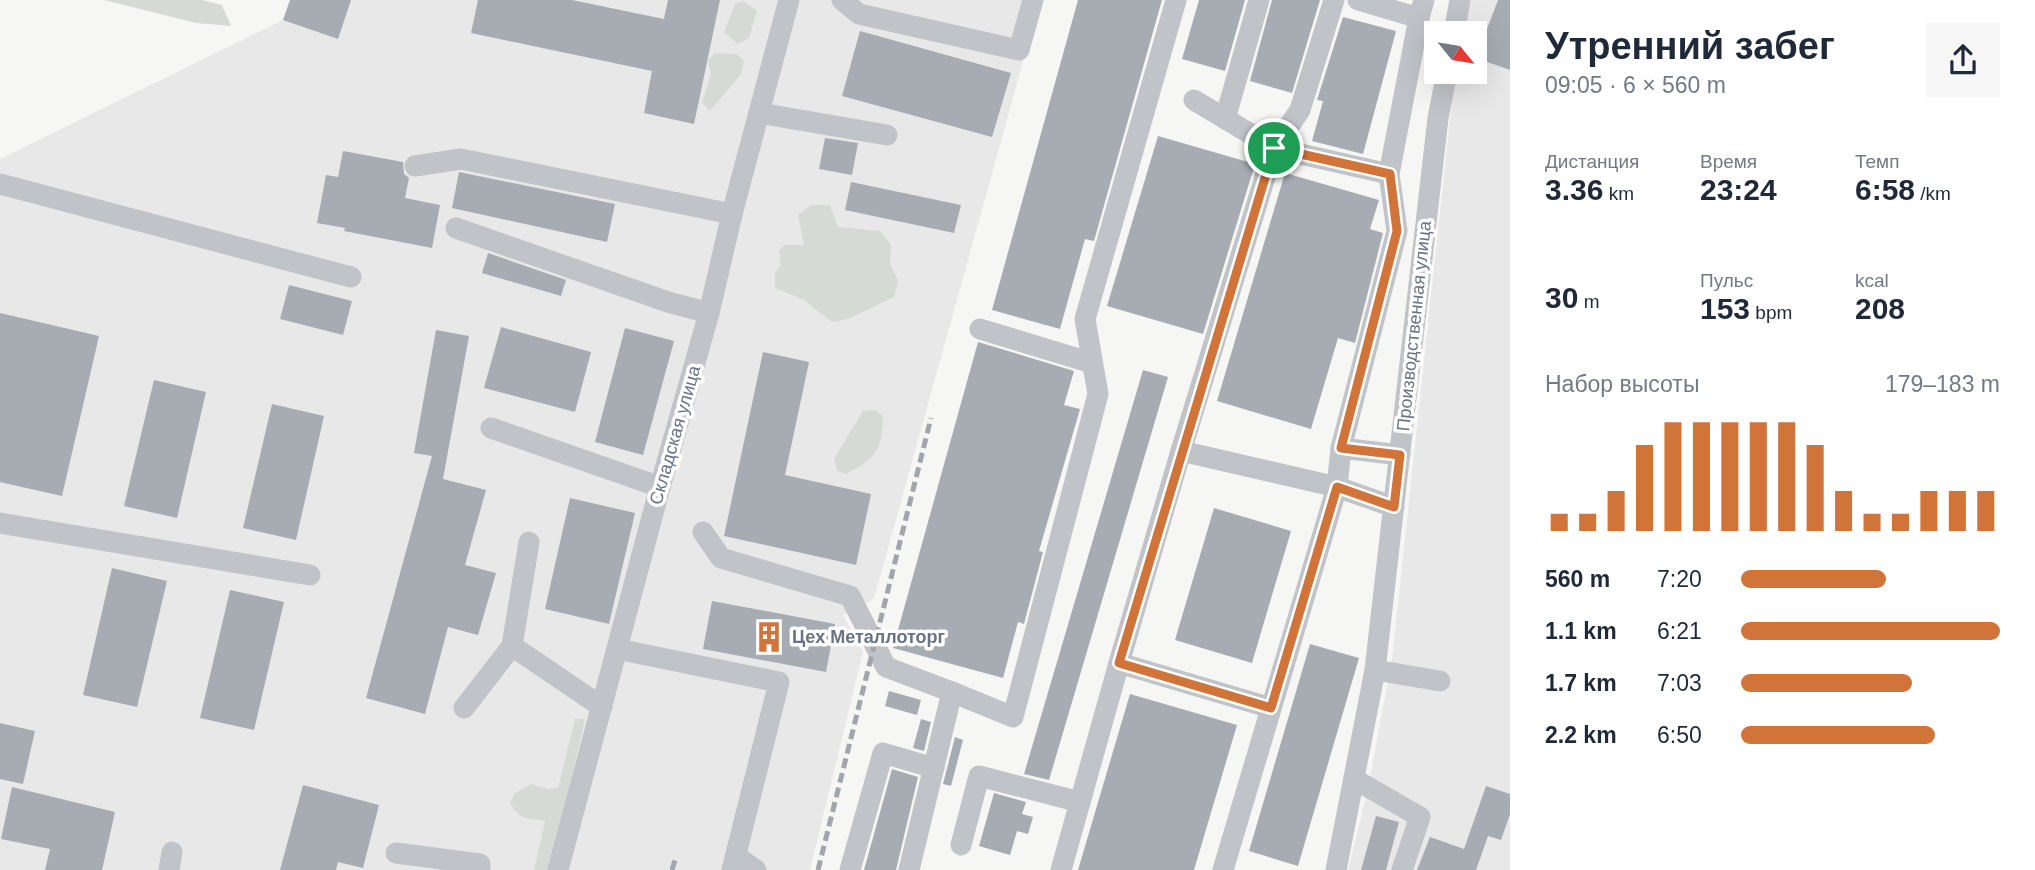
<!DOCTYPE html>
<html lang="ru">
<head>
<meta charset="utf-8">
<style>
	:root { --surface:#fff; --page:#f6f6f7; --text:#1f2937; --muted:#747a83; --accent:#d1743a }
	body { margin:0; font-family:Helvetica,sans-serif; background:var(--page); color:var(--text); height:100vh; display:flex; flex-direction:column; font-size:26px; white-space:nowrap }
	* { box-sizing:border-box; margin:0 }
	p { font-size:23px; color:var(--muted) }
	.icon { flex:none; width:38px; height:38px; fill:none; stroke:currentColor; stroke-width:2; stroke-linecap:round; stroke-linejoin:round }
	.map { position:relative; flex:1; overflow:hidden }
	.drawer { display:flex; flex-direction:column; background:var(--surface); width:525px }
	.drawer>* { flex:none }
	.needle { width:46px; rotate:120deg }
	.controls { position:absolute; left:1424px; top:21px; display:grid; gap:14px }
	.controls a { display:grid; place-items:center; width:63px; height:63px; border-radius:0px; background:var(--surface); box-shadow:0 7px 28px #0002; font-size:35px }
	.pin { position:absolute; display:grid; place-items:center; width:60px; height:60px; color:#fff; margin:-30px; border:4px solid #fff; border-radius:50%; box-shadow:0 2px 7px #0007 }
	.round { display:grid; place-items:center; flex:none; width:74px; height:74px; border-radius:0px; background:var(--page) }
	.head { display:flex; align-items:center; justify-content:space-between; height:119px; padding:0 35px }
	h1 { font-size:38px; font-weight:700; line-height:52px }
	.metrics { display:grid; grid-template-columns:repeat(3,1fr); gap:10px; height:119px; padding:7px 35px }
	.metrics div { display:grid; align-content:center }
	.metrics b { font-size:30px; font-weight:700 }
	.metrics small { font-size:19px; font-weight:400 }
	.metrics p { font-size:19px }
	.chart { height:196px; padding:14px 35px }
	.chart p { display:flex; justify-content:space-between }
	.chart svg { width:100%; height:126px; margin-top:7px; stroke:var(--accent); stroke-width:6 }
	ul { padding:0 35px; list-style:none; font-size:23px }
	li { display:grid; grid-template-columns:112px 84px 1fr; align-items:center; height:52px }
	li i { height:18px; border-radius:9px; background:var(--accent) }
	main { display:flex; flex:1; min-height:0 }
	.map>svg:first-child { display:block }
	.built { fill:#e7e8e7 }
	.green { fill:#d5dbd4 }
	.building { fill:#a7acb3 }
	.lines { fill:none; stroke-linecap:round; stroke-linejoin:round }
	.minor { stroke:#c0c3c7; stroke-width:21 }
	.rail { stroke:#a2a6ac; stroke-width:5; stroke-dasharray:10 5; stroke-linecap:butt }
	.route-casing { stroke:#fff; stroke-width:14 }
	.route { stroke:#d1743a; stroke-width:9 }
	.labels { text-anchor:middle; stroke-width:7; stroke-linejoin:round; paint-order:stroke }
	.street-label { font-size:18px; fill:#697382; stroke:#fff }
	.poi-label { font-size:18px; font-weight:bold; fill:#697382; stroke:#fff; text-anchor:start }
</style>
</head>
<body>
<main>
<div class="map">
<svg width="1510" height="870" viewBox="0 0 1510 870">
	<rect width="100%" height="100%" fill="#f6f7f4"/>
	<!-- built -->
	<g class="built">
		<polygon points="290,0 1040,0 874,599 843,615 863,652 810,870 0,870 0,159 283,20"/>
		<polygon points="1470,0 1510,0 1510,870 1348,870 1367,793 1392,660 1455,72 1475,72 1475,33 1459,33"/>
	</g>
	<!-- green -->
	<g class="green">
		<polygon points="104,0 202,0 222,5 231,26 196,23"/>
		<polygon points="743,1 757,11 749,38 738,44 724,32 735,4"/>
		<polygon points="715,53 737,54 744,61 741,74 710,111 702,103 711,74 708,60"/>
		<polygon points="811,205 830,205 838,227 880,231 891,245 890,263 898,281 894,297 848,319 832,322 804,300 775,288 775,273 781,265 779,250 785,245 804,245 798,215"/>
		<path d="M875,410l8,6c-1,35 -7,42 -37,58l-9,-3 -3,-12 29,-48z"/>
		<path d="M575,719h10l-34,151h-17l11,-49c-18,-3 -27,-1 -35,-19l5,-9 16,-9 17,5 10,-1z"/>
	</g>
	<!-- building -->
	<g class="building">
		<polygon points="290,0 351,0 338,39 283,20"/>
		<polygon points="478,0 572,0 664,19 668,0 720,0 694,124 644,113 652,71 471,33"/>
		<polygon points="1078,0 1162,0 1094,241 1085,239 1060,329 992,310"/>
		<polygon points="1199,0 1245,0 1225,71 1182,59"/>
		<polygon points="1272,0 1320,0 1292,93 1250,81"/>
		<polygon points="1498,0 1510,0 1510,70 1476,58"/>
		<polygon points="1343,17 1396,31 1363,154 1312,141 1323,101 1317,100"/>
		<polygon points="860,31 1011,73 992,137 842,96"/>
		<polygon points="1158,136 1255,164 1203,334 1107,306"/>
		<polygon points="825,138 858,143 852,175 819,169"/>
		<polygon points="343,151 403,162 404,174 409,178 405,198 440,205 432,248 344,231 345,228 317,223 326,175 338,177"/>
		<polygon points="459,172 615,204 607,242 452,208"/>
		<polygon points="1285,173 1379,200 1370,229 1383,233 1355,343 1338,338 1311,429 1217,401"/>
		<polygon points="851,182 961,205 954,233 845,210"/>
		<polygon points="488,253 566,280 561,296 482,273"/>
		<polygon points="289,285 352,301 343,335 280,319"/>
		<polygon points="0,313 99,336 62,496 0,482"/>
		<polygon points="501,327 591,352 575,412 484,388"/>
		<polygon points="625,328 674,341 643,455 595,442"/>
		<polygon points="436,330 469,336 443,479 486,490 465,565 496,573 478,635 448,627 425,714 366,698 432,456 414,453"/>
		<polygon points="978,342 1074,371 1064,405 1080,409 1039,551 1043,552 1024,624 1018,622 1003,678 893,648"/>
		<polygon points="763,352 809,362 785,475 871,494 856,565 724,536"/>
		<polygon points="1143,370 1168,377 1049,780 1024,774"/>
		<polygon points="154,380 206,392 177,518 124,506"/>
		<polygon points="272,404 324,416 296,540 243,528"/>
		<polygon points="570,498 635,513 609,624 545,609"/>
		<polygon points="1214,508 1291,531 1252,663 1175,640"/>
		<polygon points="112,568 167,581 137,707 83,695"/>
		<polygon points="230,590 284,602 254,730 200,718"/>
		<polygon points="712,601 835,624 826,672 703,649"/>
		<polygon points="1310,644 1359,658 1298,866 1249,851"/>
		<polygon points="889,691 921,700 917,715 885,706"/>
		<polygon points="1130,694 1237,725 1194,870 1078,870"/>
		<polygon points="921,719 931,722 924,751 913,748"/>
		<polygon points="0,723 35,731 23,784 0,779"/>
		<polygon points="955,737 963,740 951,786 943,784"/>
		<polygon points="892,769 918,777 896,870 864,870"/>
		<polygon points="303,785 379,805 363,868 338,862 336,870 280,870"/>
		<polygon points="1486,786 1510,794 1510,814 1501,840 1488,836 1476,870 1417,870 1430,837 1464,849"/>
		<polygon points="12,787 115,812 102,870 45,870 50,849 1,839"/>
		<polygon points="994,793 1026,802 1022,814 1033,817 1028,834 1017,831 1010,855 979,846"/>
		<polygon points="1376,816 1399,822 1386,870 1361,870"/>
	</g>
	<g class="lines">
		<!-- minor -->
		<g class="minor">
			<polyline points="842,0 859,14 1019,50 1033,0"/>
			<polyline points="1358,0 1419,18 1424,0"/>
			<polyline points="1454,33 1460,0"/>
			<polyline points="1194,100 1274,148 1389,174 1397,231 1341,448"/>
			<polyline points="759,113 887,135"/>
			<polyline points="1225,119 1259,0"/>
			<polyline points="415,166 461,159 732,214"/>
			<polyline points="1389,174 1419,18"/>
			<polyline points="0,184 351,277"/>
			<polyline points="456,228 668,302 709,313"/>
			<polyline points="980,329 1092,363"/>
			<polyline points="491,428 660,487"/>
			<polyline points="1181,451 1274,148 1300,110 1334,0"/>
			<polyline points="0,523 310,575"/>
			<polyline points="703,532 721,558 850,596 886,667 952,692"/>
			<polyline points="512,646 602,707"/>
			<polyline points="617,649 779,682 732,870"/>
			<polyline points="1119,663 1181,451 1337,487 1341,448 1400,455"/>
			<polyline points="1375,670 1440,681"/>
			<polyline points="464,708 512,646 529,542"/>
			<polyline points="1354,779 1420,817 1402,870"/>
			<polyline points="961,845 979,776 1080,802"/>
			<polyline points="396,853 480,864 480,870"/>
			<polyline points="736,856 756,870"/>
			<polyline points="169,870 172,852"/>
			<polyline points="558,870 660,487 709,313 732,214 789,0"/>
			<polyline points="850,870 883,753 934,768"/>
			<polyline points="909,870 952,692 1013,717 1098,394 1085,319 1176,0"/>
			<polyline points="1061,870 1119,663 1271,708"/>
			<polyline points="1223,870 1337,487 1394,507"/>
			<polyline points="1336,870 1375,670 1438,118 1447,72"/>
		</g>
		<!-- rail -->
		<g class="rail">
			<polyline points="672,870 675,860"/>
			<polyline points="818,870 931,418"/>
		</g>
	</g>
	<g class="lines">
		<defs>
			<polygon id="route" points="1274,148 1390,174 1397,231 1341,448 1400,455 1394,507 1337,487 1271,708 1119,663"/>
		</defs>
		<!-- route casing -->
		<use href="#route" class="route-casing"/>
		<!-- route -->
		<use href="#route" class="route"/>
	</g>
	<!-- icons -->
	<defs>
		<symbol id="building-bare" viewBox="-9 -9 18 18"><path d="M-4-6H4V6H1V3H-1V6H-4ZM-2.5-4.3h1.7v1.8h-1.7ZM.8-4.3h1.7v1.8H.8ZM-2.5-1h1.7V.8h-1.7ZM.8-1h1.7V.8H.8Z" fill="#d1743a" stroke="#fff" stroke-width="2.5" paint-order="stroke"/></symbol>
	</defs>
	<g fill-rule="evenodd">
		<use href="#building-bare" x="747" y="615" width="44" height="44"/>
	</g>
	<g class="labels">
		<!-- street labels -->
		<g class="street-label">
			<text transform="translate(1414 326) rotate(-84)" y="6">Производственная улица</text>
			<text transform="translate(675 435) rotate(-74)" y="6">Складская улица</text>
		</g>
		<!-- poi labels -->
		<g class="poi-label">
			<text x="792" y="643">Цех Металлоторг</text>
		</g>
	</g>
</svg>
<div class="controls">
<a><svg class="needle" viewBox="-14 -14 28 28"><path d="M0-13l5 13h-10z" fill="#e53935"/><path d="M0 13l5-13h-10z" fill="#747a83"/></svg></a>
</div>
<div class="pin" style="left:1274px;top:148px;background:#1e9e55"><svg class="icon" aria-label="arrive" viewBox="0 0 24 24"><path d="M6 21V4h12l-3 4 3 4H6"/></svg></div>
</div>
<section class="drawer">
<div class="head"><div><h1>Утренний забег</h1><p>09:05 · 6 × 560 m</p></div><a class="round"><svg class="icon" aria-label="share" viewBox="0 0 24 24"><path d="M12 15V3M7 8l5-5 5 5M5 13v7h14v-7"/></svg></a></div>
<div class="metrics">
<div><p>Дистанция</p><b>3.36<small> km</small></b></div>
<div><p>Время</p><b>23:24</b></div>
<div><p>Темп</p><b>6:58<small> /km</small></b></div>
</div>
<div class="metrics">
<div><b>30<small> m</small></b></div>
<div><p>Пульс</p><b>153<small> bpm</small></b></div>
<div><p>kcal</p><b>208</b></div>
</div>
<div class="chart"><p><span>Набор высоты</span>179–183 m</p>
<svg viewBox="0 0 160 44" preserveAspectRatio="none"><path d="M5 44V38M15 44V38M25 44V30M35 44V14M45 44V6M55 44V6M65 44V6M75 44V6M85 44V6M95 44V14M105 44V30M115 44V38M125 44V38M135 44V30M145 44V30M155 44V30"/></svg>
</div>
<ul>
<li><b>560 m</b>7:20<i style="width:56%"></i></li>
<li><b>1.1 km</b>6:21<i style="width:100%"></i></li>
<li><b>1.7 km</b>7:03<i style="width:66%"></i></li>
<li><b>2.2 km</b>6:50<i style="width:75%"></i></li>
</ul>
</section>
</main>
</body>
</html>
